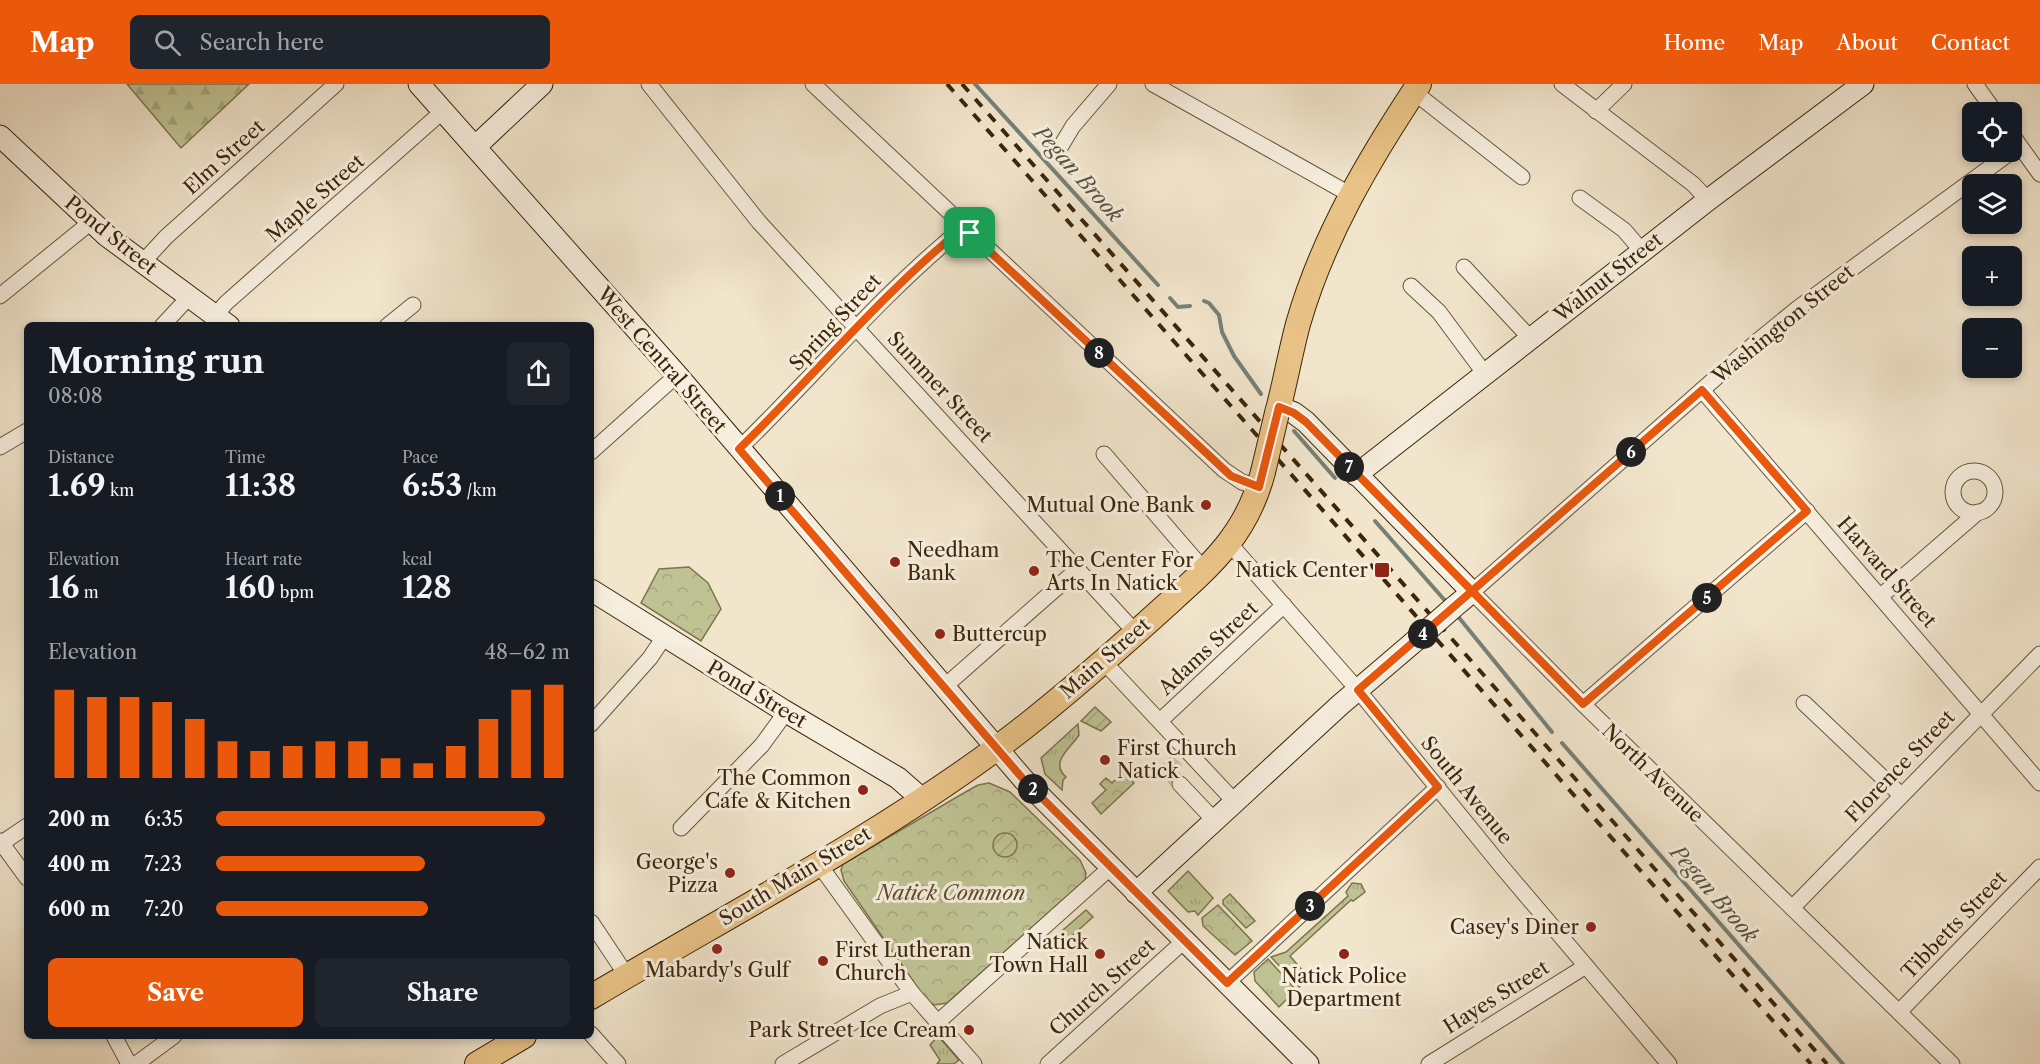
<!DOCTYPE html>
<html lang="en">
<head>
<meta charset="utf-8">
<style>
	:root { --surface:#171b24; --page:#20242c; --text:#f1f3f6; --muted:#9ea1a6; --accent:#ea580c }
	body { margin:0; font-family:"Libre Caslon Text",serif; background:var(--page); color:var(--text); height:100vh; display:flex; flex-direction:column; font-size:22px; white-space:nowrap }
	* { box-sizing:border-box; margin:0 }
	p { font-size:20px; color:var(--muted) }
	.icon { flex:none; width:33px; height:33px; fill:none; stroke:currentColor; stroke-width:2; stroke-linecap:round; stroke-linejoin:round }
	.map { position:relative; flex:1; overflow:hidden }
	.side { position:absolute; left:24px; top:238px; width:570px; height:717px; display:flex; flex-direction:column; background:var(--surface); border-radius:9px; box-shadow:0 3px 9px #0003 }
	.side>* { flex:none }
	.fabs { position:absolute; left:1962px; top:18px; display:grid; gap:12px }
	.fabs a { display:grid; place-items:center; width:60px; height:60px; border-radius:9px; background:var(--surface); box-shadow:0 3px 9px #0003; font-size:30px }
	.pin { position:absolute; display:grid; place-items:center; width:51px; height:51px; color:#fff; margin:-26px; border-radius:12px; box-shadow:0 3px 9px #0006 }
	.km { position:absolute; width:30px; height:30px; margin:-15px; border-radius:50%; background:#222; color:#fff; font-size:16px; line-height:30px; text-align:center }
	.round { display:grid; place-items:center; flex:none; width:63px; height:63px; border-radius:9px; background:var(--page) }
	.head { display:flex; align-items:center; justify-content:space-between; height:102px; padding:0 24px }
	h1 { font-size:33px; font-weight:800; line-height:45px }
	.metrics { display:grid; grid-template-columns:repeat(3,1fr); gap:9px; height:102px; padding:6px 24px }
	.metrics div { display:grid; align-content:center }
	.metrics b { font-size:30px; font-weight:800 }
	.metrics small { font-size:16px; font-weight:400 }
	.metrics p { font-size:16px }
	.chart { height:168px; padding:12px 24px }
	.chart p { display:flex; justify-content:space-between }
	.chart svg { width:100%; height:108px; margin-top:6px; stroke:var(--accent); stroke-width:6 }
	.action { display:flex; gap:12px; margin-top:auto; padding:12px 24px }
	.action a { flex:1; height:69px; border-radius:9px; background:var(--accent); color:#fff; font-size:24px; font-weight:800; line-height:69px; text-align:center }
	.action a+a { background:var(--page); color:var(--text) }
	ul { padding:0 24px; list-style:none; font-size:20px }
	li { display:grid; grid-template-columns:96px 72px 1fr; align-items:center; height:45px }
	li i { height:15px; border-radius:8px; background:var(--accent) }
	header { display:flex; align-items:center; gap:36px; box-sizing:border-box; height:84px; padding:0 30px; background:var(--accent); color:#fff }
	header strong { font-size:28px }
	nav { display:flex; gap:33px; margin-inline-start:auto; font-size:21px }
	.search { width:420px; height:54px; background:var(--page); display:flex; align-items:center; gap:15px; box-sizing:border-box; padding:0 21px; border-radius:9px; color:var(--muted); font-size:22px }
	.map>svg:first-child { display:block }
	.grass { fill:url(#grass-tufts); stroke:#7e744e; stroke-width:1.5 }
	.forest { fill:url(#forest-firs); stroke:#7e744e; stroke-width:1.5 }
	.park { fill:url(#park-crowns); stroke:#7e744e; stroke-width:1.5 }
	.garden { fill:url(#garden-furrows); stroke:#7e744e; stroke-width:1.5 }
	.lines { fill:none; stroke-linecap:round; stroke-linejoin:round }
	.stream { stroke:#778077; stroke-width:4 }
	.street-tunnel { stroke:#cdbfa5; stroke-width:15; stroke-dasharray:15 8; stroke-linecap:butt }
	.street-casing { stroke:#695539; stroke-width:17 }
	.secondary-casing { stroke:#3c2508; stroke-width:23 }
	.primary-casing { stroke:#3c2508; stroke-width:26 }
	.street { stroke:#f6eede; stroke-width:15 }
	.secondary { stroke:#f6eede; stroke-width:21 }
	.primary { stroke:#e8c286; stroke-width:24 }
	.rail { stroke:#3c2508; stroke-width:4; stroke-dasharray:10 10; stroke-linecap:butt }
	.secondary-bridge-casing { stroke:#3c2508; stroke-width:23; stroke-linecap:butt }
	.primary-bridge-casing { stroke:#3c2508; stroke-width:26; stroke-linecap:butt }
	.secondary-bridge { stroke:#f6eede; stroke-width:21 }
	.primary-bridge { stroke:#e8c286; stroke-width:24 }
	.route-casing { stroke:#fff; stroke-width:12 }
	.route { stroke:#ea580c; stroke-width:8 }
	.poi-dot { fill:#8f2418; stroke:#f6eede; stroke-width:2 }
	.labels { text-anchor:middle; stroke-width:6; stroke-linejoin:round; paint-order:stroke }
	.street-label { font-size:20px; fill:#3c2508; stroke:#f6eede }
	.poi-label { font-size:20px; fill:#3c2508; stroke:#f6eede; text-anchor:end }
	.park-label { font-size:20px; font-style:italic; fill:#5d4c2b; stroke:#f6eede }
	.water-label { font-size:21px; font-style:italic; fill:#595340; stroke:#f6eede }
</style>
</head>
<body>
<header>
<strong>Map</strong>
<div class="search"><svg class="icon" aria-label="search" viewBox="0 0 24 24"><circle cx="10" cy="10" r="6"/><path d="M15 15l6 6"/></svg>Search here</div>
<nav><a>Home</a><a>Map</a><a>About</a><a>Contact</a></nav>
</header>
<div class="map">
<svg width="2040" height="980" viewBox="0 0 2040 980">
	<defs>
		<pattern id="grass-tufts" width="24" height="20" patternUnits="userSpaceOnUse" patternTransform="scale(1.5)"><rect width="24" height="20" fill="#bfc394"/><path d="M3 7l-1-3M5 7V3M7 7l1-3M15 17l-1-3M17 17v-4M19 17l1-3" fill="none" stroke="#a5a77e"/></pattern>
		<pattern id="forest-firs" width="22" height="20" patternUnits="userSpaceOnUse" patternTransform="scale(1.5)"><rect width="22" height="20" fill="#bfc394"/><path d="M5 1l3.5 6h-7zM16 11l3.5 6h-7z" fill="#a5a77e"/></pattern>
		<pattern id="park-crowns" width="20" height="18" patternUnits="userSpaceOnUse" patternTransform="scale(1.5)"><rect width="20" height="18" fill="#bfc394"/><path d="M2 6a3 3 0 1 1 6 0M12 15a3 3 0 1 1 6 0" fill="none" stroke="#a5a77e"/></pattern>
		<pattern id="garden-furrows" width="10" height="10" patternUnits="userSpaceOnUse" patternTransform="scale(1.5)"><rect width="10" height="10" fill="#bfc394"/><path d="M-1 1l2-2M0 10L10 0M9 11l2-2" fill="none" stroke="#a5a77e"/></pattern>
	</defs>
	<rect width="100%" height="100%" fill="#f1e5cc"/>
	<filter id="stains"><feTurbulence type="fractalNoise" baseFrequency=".00333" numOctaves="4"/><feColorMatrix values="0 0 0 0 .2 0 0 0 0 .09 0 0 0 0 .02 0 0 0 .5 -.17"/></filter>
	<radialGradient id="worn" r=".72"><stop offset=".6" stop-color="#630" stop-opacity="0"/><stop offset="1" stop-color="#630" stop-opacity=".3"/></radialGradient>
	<!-- grass -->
	<g class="grass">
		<path d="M1078,640l1,11c-8,13 -30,27 -13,42l-3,3 -1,10 -17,-16 -4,-16z"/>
		<polygon points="1188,787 1213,814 1198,831 1195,827 1188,828 1168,807"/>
		<polygon points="1352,799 1361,800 1365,808 1353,817 1351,816 1290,872 1308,893 1299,903 1288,886 1285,888 1271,873 1286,868 1348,812 1346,808"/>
		<polygon points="1230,810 1255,837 1246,844 1223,820 1223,816"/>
		<polygon points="1086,826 1093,833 1055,867 1048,859"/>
		<polygon points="1268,875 1296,906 1279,923 1255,897 1254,888"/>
		<polygon points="938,952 959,976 954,980 937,980 940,976 930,961"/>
	</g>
	<!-- forest -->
	<polygon class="forest" points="127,0 249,0 181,64"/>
	<!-- park -->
	<g class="park">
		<polygon points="689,483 708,499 721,525 701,557 641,519 659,485"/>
		<polygon points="1123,688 1134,699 1101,730 1092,719 1106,706 1100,700 1106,694 1112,699"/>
		<polygon points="989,699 1010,708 1080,776 1086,789 1085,796 947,919 934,921 926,916 844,797 841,786 843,780 962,710 978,701"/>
		<polygon points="1218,821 1252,857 1235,871 1203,842 1202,834"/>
	</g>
	<!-- garden -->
	<g class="garden">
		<polygon points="1095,623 1111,638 1101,647 1081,637"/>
		<circle cx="1005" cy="761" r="12"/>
	</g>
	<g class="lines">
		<!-- stream -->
		<g class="stream">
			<polyline points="975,0 1158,201"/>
			<polyline points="1170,214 1178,223 1190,222"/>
			<polyline points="1204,217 1209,219 1219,231 1222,248 1234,272 1261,310"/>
			<polyline points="1294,347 1335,394"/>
			<polyline points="1375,437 1448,520"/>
			<polyline points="1456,530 1552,648"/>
			<polyline points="1562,659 1843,980"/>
		</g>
		<!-- street-tunnel -->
		<polyline class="street-tunnel" points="1177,676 1167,687 1180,700"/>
		<defs>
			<g id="street">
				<polyline points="649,0 759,138 1136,549"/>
				<polyline points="813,0 1224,386 1242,398 1259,403"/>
				<polyline points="1153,0 1351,111"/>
				<polyline points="1562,0 1693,100 1708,116"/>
				<polyline points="1975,0 1995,28"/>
				<polyline points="1414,8 1522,93"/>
				<polyline points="1596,27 1624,0"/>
				<polyline points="2012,51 2040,90"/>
				<polyline points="1061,62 1073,42 1109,0"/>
				<polyline points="1580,114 1624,146 1642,167"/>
				<polyline points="142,179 166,153 336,0"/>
				<polyline points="1464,183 1530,254"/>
				<polyline points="1411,202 1439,228 1485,290"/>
				<polyline points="0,212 91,138"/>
				<polyline points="215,232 226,219 443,27"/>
				<polyline points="162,242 189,213"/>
				<polyline points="387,242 413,221"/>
				<polyline points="1702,306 2040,699"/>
				<polyline points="0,363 27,347"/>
				<path d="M739,365c76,-74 143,-156 225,-222"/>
				<polyline points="591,368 677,291"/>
				<polyline points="1104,370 1204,486"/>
				<circle cx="1974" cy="408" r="21"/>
				<polyline points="1230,460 1358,606 1502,783 1669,980"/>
				<polyline points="1881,512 1978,428"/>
				<polyline points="1103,577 1235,718"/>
				<polyline points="944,603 1078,485"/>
				<polyline points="1804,619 1901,711"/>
				<polyline points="1583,620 1807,427"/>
				<polyline points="1160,637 1284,521"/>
				<polyline points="591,640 650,574 664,553"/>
				<polyline points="1180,700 1215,737"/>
				<polyline points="681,744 762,661 786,628"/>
				<polyline points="0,757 27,794"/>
				<polyline points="2,759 27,742"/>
				<polyline points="818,779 912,909 974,980"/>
				<polyline points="1792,824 2040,570"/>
				<polyline points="591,838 627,892"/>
				<polyline points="1227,899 1438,703"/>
				<polyline points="1899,928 2040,783"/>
				<polyline points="938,938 1111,783"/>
				<polyline points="591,950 618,980"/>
				<polyline points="114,952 129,980"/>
				<polyline points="136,980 174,952"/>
				<polyline points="783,980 880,922 912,909"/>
				<polyline points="1048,980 1184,857"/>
				<polyline points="1429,980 1586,882"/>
				<polyline points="1952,980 1583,620 1472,508 1760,255 1798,224 2011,68"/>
			</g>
			<g id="secondary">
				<polyline points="419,0 677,291 1024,696 1308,980"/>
				<polyline points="0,52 107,152 229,242"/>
				<polyline points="475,63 542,0"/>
				<polyline points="1279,323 1294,329 1306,338 1472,508 1454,523"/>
				<polyline points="1356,391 1708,116 1863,0"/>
				<polyline points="591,506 783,626 898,694 922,715"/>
				<polyline points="1136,809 1340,621 1415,557"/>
			</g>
			<g id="primary">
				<path d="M1277,329c8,-29 13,-59 21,-89 25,-87 71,-165 121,-240"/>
				<path d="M591,913c136,-81 278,-155 406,-249 53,-39 104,-84 153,-128 51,-47 95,-78 113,-148"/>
				<polyline points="477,980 524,952"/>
			</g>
		</defs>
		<!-- street casing -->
		<use href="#street" class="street-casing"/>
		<!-- secondary casing -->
		<use href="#secondary" class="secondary-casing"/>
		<!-- primary casing -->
		<use href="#primary" class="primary-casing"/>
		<!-- street -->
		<use href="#street" class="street"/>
		<!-- secondary -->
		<use href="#secondary" class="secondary"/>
		<!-- primary -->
		<use href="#primary" class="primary"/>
		<!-- rail -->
		<g class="rail">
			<polyline points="947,0 1811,980"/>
			<polyline points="962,0 1827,980"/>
		</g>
		<defs>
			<polyline id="secondary-bridge" points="1415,557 1454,523"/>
			<polyline id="primary-bridge" points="1263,388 1277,329"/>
		</defs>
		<!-- secondary-bridge casing -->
		<use href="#secondary-bridge" class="secondary-bridge-casing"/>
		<!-- primary-bridge casing -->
		<use href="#primary-bridge" class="primary-bridge-casing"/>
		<!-- secondary-bridge -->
		<use href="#secondary-bridge" class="secondary-bridge"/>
		<!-- primary-bridge -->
		<use href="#primary-bridge" class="primary-bridge"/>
	</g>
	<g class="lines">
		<defs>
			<path id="route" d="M970,149l-6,-6c-82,66 -149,148 -225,222l285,331 203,203 211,-196 -80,-97 114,-99 111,113 224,-193 -105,-121 -230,201 -166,-169 -12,-9 -15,-6 -20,80 -28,-11 -261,-243"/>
		</defs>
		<!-- route casing -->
		<use href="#route" class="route-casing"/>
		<!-- route -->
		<use href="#route" class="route"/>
	</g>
	<!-- markers -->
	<g class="poi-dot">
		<circle cx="1206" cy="421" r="6"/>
		<circle cx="895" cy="478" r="6"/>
		<rect x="1374" y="478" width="16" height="16" rx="3"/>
		<circle cx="1034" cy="487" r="6"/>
		<circle cx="940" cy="550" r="6"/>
		<circle cx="1105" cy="676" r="6"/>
		<circle cx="863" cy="706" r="6"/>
		<circle cx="730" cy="789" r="6"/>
		<circle cx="1591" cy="843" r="6"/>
		<circle cx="717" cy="865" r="6"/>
		<circle cx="1100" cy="870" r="6"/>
		<circle cx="1344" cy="870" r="6"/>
		<circle cx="823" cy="877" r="6"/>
		<circle cx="969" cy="946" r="6"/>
	</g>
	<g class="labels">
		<!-- street labels -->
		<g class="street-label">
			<text transform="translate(224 73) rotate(-42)" y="7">Elm Street</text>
			<text transform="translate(315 114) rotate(-41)" y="7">Maple Street</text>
			<text transform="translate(111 151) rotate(39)" y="7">Pond Street</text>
			<text transform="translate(1608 193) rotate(-38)" y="7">Walnut Street</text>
			<text transform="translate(835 238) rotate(-47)" y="7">Spring Street</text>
			<text transform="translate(1783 240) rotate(-39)" y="7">Washington Street</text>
			<text transform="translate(662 276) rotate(49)" y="7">West Central Street</text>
			<text transform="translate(940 303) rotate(47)" y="7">Summer Street</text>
			<text transform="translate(1887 488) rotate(49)" y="7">Harvard Street</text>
			<text transform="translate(1208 564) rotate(-43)" y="7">Adams Street</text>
			<text transform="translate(1105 574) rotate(-41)" y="7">Main Street</text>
			<text transform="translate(757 610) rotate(31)" y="7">Pond Street</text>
			<text transform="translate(1900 682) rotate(-46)" y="7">Florence Street</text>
			<text transform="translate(1653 689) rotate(44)" y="7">North Avenue</text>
			<text transform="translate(1467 706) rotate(51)" y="7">South Avenue</text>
			<text transform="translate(795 792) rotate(-31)" y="7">South Main Street</text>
			<text transform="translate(1954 841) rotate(-46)" y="7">Tibbetts Street</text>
			<text transform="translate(1102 903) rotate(-42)" y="7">Church Street</text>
			<text transform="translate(1496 913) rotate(-32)" y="7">Hayes Street</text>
		</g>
		<!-- poi labels -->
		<g class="poi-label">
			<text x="1194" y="428">Mutual One Bank</text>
			<text x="907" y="473" text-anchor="start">Needham<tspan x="907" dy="23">Bank</tspan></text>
			<text x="1046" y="483" text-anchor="start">The Center For<tspan x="1046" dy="23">Arts In Natick</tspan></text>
			<text x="1368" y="493">Natick Center</text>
			<text x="952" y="557" text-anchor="start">Buttercup</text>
			<text x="1117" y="671" text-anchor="start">First Church<tspan x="1117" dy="23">Natick</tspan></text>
			<text x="851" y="701">The Common<tspan x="851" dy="23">Cafe &amp; Kitchen</tspan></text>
			<text x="718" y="785">George's<tspan x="718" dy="23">Pizza</tspan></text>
			<text x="1579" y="850">Casey's Diner</text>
			<text x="1088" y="865">Natick<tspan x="1088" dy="23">Town Hall</tspan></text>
			<text x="835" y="873" text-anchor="start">First Lutheran<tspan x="835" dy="23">Church</tspan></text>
			<text x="717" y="893" text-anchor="middle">Mabardy's Gulf</text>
			<text x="1344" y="899" text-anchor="middle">Natick Police<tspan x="1344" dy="23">Department</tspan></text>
			<text x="957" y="953">Park Street Ice Cream</text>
		</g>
		<!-- park labels -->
		<g class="park-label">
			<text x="951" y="816">Natick Common</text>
		</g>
		<!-- water labels -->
		<g class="water-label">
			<text transform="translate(1078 90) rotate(48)" y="7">Pegan Brook</text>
			<text transform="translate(1714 810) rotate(49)" y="7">Pegan Brook</text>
		</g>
	</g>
	<rect width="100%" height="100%" filter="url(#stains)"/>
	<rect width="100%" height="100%" fill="url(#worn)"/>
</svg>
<div class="fabs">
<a><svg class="icon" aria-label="locate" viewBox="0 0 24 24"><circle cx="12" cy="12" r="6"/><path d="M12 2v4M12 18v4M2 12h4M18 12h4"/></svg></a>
<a><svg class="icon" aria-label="layers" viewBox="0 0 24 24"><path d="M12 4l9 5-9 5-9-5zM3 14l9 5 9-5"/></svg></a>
<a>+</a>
<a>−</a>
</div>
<div class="pin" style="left:970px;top:149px;background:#1e9e55"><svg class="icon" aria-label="arrive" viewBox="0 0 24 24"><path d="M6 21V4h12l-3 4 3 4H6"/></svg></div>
<b class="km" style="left:780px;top:412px">1</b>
<b class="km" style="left:1033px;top:705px">2</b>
<b class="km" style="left:1310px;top:822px">3</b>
<b class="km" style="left:1423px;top:550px">4</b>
<b class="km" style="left:1707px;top:514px">5</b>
<b class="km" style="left:1631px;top:368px">6</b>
<b class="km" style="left:1349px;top:383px">7</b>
<b class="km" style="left:1099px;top:269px">8</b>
<section class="side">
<div class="head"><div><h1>Morning run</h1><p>08:08</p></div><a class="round"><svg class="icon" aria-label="share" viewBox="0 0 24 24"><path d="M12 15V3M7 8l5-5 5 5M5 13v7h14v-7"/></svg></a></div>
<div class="metrics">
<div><p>Distance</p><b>1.69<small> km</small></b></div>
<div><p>Time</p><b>11:38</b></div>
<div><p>Pace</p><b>6:53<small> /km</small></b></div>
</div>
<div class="metrics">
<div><p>Elevation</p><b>16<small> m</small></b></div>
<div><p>Heart rate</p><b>160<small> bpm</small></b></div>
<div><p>kcal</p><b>128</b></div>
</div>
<div class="chart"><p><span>Elevation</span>48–62 m</p>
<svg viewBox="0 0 160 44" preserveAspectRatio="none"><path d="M5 44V8M15 44V11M25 44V11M35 44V13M45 44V20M55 44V29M65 44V33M75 44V31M85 44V29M95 44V29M105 44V36M115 44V38M125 44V31M135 44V20M145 44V8M155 44V6"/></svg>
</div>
<ul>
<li><b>200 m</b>6:35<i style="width:93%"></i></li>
<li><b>400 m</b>7:23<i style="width:59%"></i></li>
<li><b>600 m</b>7:20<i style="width:60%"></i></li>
</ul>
<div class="action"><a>Save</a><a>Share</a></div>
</section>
</div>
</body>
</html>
